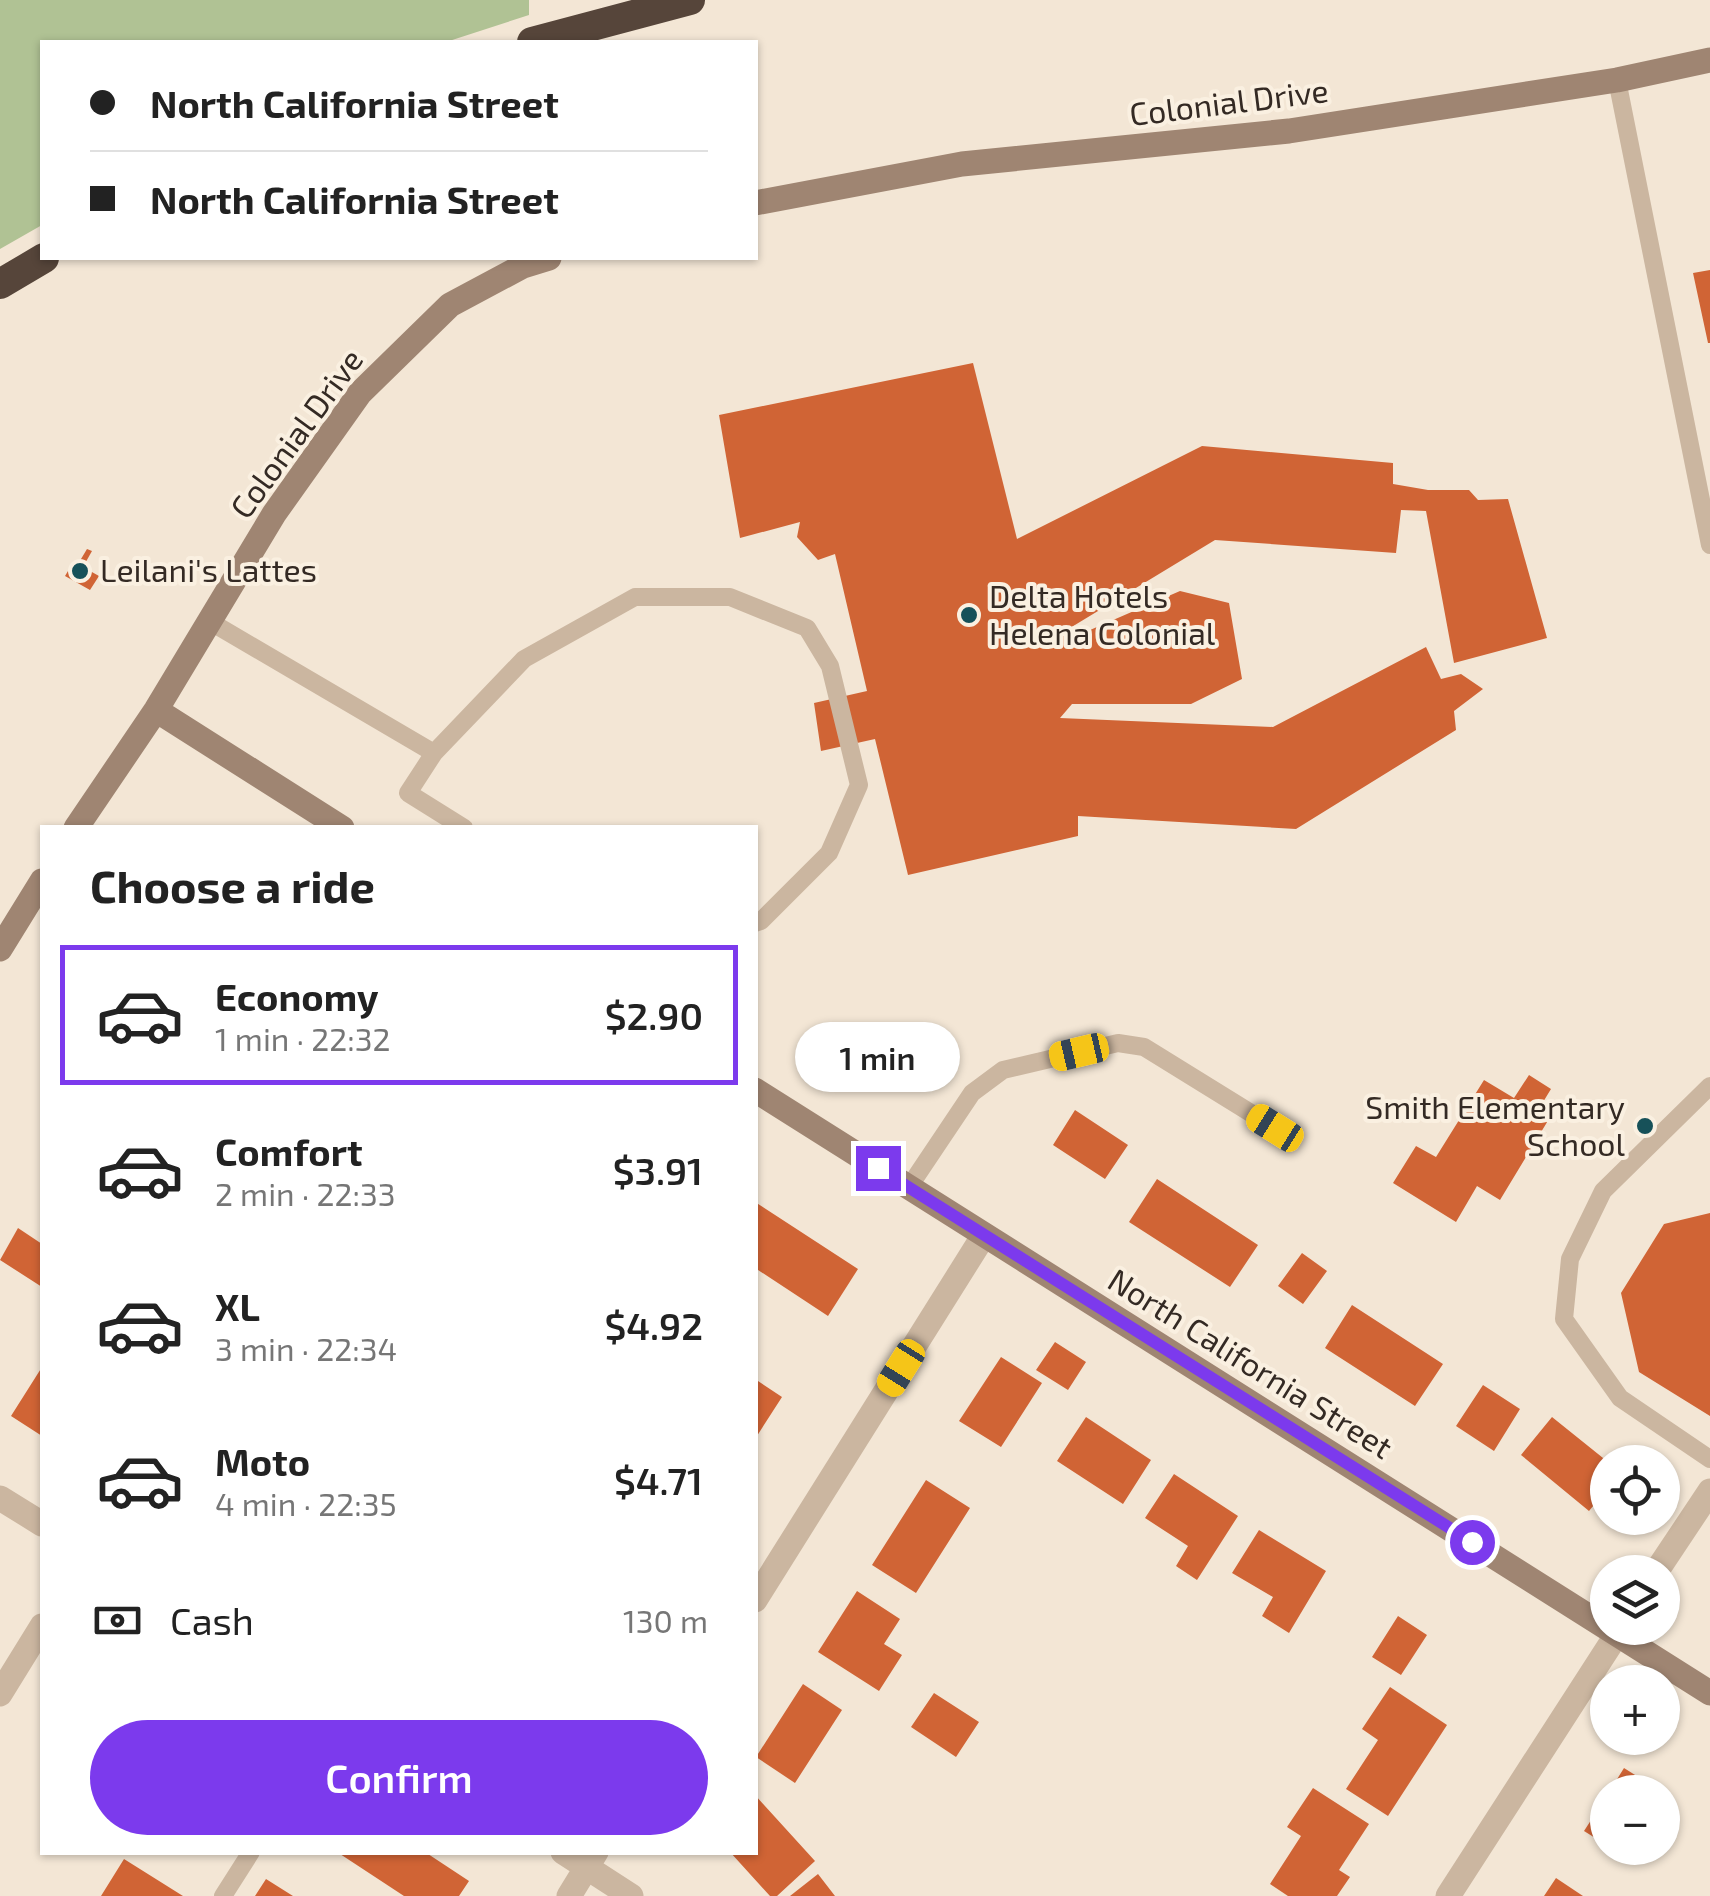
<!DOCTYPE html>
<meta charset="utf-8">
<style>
body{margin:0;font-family:"Exo 2",sans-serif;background:#f2f2f2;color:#222;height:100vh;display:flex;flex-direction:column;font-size:38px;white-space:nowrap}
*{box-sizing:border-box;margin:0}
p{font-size:32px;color:#767676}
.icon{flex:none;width:55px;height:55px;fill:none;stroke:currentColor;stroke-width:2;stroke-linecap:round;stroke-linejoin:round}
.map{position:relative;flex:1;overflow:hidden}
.sheet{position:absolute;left:40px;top:825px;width:718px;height:1030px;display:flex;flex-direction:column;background:#fff;border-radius:0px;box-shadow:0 2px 8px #0004}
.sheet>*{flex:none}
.hud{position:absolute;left:40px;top:40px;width:718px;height:220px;border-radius:0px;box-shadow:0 2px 8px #0004;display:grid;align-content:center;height:220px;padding:0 50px;background:#fff}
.controls{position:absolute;left:1590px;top:1445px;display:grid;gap:20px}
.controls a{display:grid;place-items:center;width:90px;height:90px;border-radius:50%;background:#fff;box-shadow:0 2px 8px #0004;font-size:50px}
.end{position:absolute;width:45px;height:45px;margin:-22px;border:12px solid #7c3aed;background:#fff;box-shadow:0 0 0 5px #fff}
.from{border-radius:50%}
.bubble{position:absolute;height:70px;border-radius:35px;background:#fff;box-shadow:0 2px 8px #0004;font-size:32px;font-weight:600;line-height:70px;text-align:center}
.car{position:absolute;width:30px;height:60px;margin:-30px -15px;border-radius:12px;box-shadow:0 0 8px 2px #0007;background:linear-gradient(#f5c518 24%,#345 0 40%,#f5c518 0 76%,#345 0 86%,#f5c518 0)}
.hud b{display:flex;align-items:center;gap:35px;height:95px;font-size:38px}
.hud b+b{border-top:2px solid #e0e0e0}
.hud i{width:25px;height:25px;background:#222}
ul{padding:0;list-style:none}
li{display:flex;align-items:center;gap:30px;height:140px;margin:0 20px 15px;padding:0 30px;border:5px solid transparent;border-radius:0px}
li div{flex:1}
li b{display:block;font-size:38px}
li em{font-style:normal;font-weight:600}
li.active{border-color:#7c3aed}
li>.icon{width:90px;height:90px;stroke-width:1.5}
h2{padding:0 50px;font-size:45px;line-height:120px}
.pay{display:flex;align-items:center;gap:25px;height:110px;padding:0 50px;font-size:38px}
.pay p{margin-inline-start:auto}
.button{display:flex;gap:20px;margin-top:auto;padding:20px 50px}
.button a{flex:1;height:115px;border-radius:60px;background:#7c3aed;color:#fff;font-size:40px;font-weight:600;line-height:115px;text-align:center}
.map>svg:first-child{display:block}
.green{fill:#b0c294}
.building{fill:#d06435}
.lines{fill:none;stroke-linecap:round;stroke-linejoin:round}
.lane{stroke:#cbb6a0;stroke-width:18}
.street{stroke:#cbb6a0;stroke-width:25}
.secondary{stroke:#9f8572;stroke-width:25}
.highway{stroke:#56453a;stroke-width:30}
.route{stroke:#7c3aed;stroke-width:12}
.poi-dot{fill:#175159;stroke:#faf0e1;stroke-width:4}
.labels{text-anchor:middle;stroke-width:8;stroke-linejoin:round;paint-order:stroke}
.street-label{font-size:32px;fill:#342a24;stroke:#faf0e1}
.poi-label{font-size:32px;fill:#342a24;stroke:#faf0e1;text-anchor:start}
</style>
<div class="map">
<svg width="1710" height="1896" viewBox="0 0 1710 1896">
<rect width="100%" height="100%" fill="#f3e6d5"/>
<path class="green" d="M 0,0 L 529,0 L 529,15 L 446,42 L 42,42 L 42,225 L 0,249 Z"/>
<path class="building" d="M 1710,270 L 1710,343 L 1708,343 L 1693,273 Z
M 973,363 L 1017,539 L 1202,446 L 1393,463 L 1393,484 L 1428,490 L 1469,490 L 1478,500 L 1508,499 L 1547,638 L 1454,663 L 1426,511 L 1401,510 L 1396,553 L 1215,540 L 1070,628 L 1067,640 L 1180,591 L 1229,603 L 1242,679 L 1191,704 L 1072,704 L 1060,718 L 1273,727 L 1426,647 L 1441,679 L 1461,674 L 1483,689 L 1454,711 L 1456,730 L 1296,829 L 1078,816 L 1078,836 L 908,875 L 875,739 L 821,751 L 814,703 L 867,691 L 835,554 L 818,560 L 797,537 L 800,522 L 740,538 L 719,415 Z
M 87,549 L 92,551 L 83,567 L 99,576 L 90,590 L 65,576 L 74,561 L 78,564 Z
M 1529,1075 L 1551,1089 L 1540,1107 L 1552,1114 L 1500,1200 L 1477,1186 L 1456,1222 L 1393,1183 L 1416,1146 L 1436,1157 L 1484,1080 L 1514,1098 Z
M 1075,1110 L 1128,1145 L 1105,1179 L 1053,1145 Z
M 1157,1179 L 1258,1245 L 1230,1287 L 1129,1222 Z
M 755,1202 L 858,1269 L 828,1316 L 755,1268 Z
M 1710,1213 L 1710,1416 L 1639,1372 L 1621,1293 L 1664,1224 Z
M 18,1228 L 42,1244 L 42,1287 L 0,1260 Z
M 1302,1253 L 1327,1271 L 1303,1304 L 1278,1286 Z
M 1352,1305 L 1443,1364 L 1415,1406 L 1325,1348 Z
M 1055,1342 L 1086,1362 L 1068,1390 L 1036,1370 Z
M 1001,1357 L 1042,1383 L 1001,1447 L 959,1421 Z
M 42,1367 L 42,1436 L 11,1416 Z
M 755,1379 L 782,1397 L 755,1439 Z
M 1483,1385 L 1520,1409 L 1494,1451 L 1456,1426 Z
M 1086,1417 L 1151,1460 L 1123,1504 L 1057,1461 Z
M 1552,1417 L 1608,1462 L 1608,1488 L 1589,1511 L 1521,1455 Z
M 1174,1474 L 1238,1516 L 1197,1580 L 1176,1566 L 1188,1546 L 1145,1518 Z
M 926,1480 L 970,1508 L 916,1593 L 872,1565 Z
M 1259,1530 L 1326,1571 L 1289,1633 L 1262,1616 L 1273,1597 L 1232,1573 Z
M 857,1591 L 900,1619 L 884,1644 L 902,1655 L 879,1691 L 818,1652 Z
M 1398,1616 L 1427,1635 L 1401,1675 L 1372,1657 Z
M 803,1684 L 842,1710 L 795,1783 L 756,1757 Z
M 1390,1687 L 1447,1725 L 1388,1816 L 1346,1789 L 1378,1740 L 1362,1729 Z
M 934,1693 L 979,1722 L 956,1757 L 911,1727 Z
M 1624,1768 L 1662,1792 L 1609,1792 Z
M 1313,1788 L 1369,1824 L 1339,1870 L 1350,1877 L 1337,1896 L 1288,1896 L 1270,1884 L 1301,1836 L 1287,1827 Z
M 1608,1794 L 1608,1846 L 1584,1831 Z
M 755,1795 L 815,1861 L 777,1896 L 770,1896 L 730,1852 L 755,1852 Z
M 337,1852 L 425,1852 L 469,1881 L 459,1896 L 404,1896 Z
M 124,1859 L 183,1896 L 101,1896 Z
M 818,1874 L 835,1896 L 790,1896 Z
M 1556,1878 L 1583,1896 L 1544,1896 Z
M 266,1879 L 293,1896 L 255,1896 Z"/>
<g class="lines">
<path class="lane" d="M 1617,80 L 1710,545
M 209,621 L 434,753 L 524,659 L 635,597 L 730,597 L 807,628 L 830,666 L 859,785 L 829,853 L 761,921 L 755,923
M 434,753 L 408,793 L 464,828
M 1710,1086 L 1603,1191 L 1570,1259 L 1564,1319 L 1620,1398 L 1710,1459
M 909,1187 L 972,1093 L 1003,1070 L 1118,1043 L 1144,1047 L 1275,1128
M 223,1896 L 251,1852"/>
<path class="street" d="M 0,1498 L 42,1524
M 1656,1572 L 1710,1491
M 755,1600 L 984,1235
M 0,1694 L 42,1626
M 563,1852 L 631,1896
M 569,1896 L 596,1852
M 1448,1896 L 1621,1628"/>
<path class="secondary" d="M 755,203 L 962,164 L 1289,131 L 1617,80 L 1710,60
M 156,710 L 342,828
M 76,828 L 156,710 L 274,514 L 360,393 L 450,305 L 523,266 L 549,258
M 0,949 L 42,881
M 755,1090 L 1710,1693"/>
<path class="highway" d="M 532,42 L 690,0
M 0,284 L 44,258"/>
</g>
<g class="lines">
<path class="route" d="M 878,1168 L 1472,1542"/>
</g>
<g class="poi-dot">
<circle cx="80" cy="571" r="10"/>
<circle cx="969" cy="615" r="10"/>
<circle cx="1645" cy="1126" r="10"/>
</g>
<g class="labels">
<g class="street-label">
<text transform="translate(1229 103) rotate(-7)" y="11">Colonial Drive</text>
<text transform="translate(297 434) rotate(-54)" y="11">Colonial Drive</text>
<text transform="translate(1250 1364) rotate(32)" y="11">North California Street</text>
</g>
<g class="poi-label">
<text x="100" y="582">Leilani's Lattes</text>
<text x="989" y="608">Delta Hotels<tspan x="989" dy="37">Helena Colonial</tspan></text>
<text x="1625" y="1119" text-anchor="end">Smith Elementary<tspan x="1625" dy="37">School</tspan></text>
</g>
</g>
</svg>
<div class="controls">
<a><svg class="icon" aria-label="locate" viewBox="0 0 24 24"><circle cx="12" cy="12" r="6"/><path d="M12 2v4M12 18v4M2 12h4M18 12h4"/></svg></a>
<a><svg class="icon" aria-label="layers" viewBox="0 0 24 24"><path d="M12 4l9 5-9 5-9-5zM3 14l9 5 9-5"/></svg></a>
<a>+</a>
<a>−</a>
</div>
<i class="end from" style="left:1472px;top:1542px"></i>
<i class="end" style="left:878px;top:1168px"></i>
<div class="bubble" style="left:795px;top:1022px;width:165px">1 min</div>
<i class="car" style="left:1079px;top:1052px;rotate:257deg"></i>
<i class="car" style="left:1275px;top:1128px;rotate:302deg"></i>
<i class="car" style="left:901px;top:1368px;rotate:212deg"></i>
<div class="hud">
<b><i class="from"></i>North California Street</b>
<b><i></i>North California Street</b>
</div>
<section class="sheet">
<h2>Choose a ride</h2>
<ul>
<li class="active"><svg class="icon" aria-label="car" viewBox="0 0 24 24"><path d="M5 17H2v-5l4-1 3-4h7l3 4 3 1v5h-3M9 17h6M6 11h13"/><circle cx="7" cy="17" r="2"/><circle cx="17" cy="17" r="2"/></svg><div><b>Economy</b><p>1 min · 22:32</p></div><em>$2.90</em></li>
<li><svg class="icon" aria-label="car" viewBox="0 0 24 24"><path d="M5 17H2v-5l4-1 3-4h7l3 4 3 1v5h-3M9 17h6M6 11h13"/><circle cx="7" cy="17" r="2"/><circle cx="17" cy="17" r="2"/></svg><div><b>Comfort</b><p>2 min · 22:33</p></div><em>$3.91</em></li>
<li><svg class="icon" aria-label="car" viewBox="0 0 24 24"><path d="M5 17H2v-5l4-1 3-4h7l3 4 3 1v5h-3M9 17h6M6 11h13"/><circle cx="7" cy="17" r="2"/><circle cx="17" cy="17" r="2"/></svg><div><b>XL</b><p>3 min · 22:34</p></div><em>$4.92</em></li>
<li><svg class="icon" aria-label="car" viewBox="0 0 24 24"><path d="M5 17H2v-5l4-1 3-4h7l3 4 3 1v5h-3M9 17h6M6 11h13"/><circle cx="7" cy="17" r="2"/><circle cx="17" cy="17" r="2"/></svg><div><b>Moto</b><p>4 min · 22:35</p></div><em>$4.71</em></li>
</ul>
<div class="pay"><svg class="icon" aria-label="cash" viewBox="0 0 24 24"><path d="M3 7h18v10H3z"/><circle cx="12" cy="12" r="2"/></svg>Cash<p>130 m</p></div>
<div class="button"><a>Confirm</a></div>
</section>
</div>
